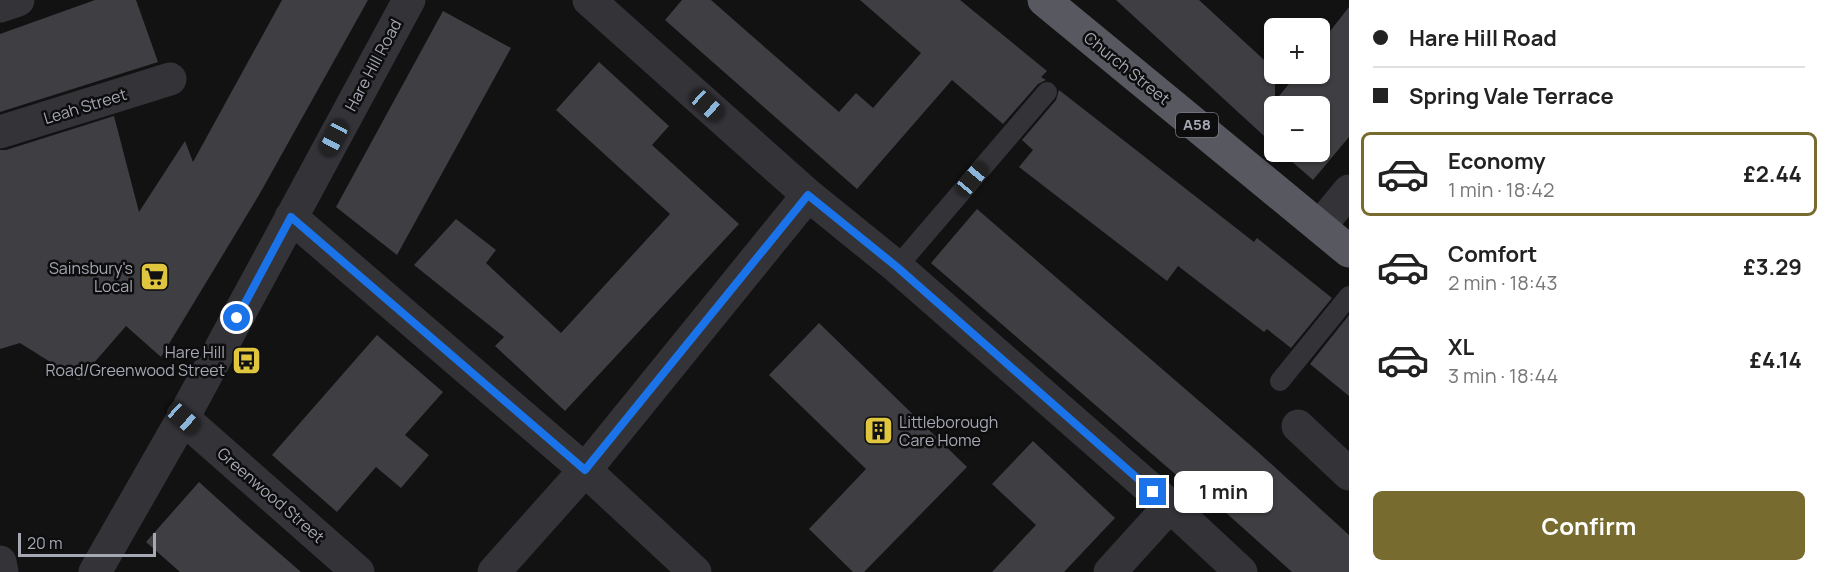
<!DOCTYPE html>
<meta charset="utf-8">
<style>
body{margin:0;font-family:Manrope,sans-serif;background:#f2f2f2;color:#222;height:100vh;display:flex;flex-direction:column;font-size:22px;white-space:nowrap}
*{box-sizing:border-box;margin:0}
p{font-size:20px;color:#767676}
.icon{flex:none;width:33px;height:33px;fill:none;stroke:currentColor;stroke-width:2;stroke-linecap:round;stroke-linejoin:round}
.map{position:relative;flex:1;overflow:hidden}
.panel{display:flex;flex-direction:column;background:#fff;width:480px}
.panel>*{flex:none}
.hud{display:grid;align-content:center;height:132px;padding:0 24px;background:#fff}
.tools{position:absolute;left:1264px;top:18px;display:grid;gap:12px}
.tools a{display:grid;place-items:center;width:66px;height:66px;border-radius:9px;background:#fff;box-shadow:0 2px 4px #0004;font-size:30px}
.scale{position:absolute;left:18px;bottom:15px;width:138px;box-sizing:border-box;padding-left:6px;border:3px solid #a5a7b3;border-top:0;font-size:16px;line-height:21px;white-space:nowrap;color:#a5a7b3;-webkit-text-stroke:4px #0d0d0e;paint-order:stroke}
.end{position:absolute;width:27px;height:27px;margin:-14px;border:8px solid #1a73e8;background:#fff;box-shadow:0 0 0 3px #fff}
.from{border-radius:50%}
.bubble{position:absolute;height:42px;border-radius:9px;background:#fff;box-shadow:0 2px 4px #0004;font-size:20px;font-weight:700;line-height:42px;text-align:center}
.car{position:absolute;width:18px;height:36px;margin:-18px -9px;border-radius:8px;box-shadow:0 0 4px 2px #0007;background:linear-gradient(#222 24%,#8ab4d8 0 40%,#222 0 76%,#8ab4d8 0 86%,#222 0)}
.hud b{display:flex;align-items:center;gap:21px;height:57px;font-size:22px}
.hud b+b{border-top:2px solid #e0e0e0}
.hud i{width:15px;height:15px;background:#222}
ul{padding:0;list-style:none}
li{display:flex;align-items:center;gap:18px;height:84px;margin:0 12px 9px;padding:0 12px;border:3px solid transparent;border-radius:9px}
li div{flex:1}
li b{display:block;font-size:22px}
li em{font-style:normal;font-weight:700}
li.active{border-color:#776b2f}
li>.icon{width:54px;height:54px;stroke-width:1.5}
.action{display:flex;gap:12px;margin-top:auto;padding:12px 24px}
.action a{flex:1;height:69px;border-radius:9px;background:#776b2f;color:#fff;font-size:24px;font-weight:700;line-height:69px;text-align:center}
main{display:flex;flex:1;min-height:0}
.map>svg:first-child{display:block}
.building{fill:#3f3f43}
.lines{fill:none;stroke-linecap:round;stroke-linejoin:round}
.service{stroke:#333338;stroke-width:20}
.minor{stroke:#333338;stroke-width:33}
.trunk{stroke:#585860;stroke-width:33}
.route{stroke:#1a73e8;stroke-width:8}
.labels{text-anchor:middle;stroke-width:5;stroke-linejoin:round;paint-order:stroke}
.shield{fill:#0d0d0e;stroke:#777982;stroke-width:1.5}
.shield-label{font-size:15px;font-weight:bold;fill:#a5a7b3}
.street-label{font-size:16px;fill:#a5a7b3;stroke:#0d0d0e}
.poi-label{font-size:16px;fill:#a5a7b3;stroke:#0d0d0e;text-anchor:end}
</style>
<main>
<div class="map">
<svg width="1349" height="572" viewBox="0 0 1349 572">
<rect width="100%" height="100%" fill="#121213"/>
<path class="building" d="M 95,0 L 136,0 L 158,62 L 0,112 L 0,34 Z
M 282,0 L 368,0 L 259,195 L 161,357 L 126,326 L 79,380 L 20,343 L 0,349 L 0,150 L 6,150 L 114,116 L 139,212 L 185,141 L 193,162 Z
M 682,0 L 711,0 L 839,112 L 856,93 L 873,108 L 921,53 L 860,0 L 960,0 L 1047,71 L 1041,77 L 1046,80 L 1038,84 L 1003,124 L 952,80 L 857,189 L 665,20 Z
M 1116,0 L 1199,0 L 1275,70 L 1275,101 L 1297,74 L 1320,74 L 1320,44 L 1349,7 L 1349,137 L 1313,180 L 1281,152 L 1320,152 L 1320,106 L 1275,106 L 1275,146 Z
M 443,11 L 511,48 L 397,255 L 336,207 Z
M 599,62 L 669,126 L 652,145 L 739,224 L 565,411 L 495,346 L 504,337 L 414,265 L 456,219 L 496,250 L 486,263 L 561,333 L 670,214 L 556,110 Z
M 1059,90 L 1254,242 L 1257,238 L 1332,298 L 1291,348 L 1267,329 L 1264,332 L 1178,266 L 1167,281 L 1019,167 L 1033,150 L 1022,140 L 1056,100 Z
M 977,209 L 1257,451 L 1349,535 L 1349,572 L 1292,572 L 1214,502 L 1211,505 L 931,263 Z
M 1349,315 L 1349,396 L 1310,364 Z
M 819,323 L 967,467 L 864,572 L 853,572 L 809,529 L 866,469 L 769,375 Z
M 377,335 L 443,392 L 405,435 L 429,455 L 401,488 L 376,467 L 337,512 L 272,455 Z
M 1033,441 L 1115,518 L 1064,572 L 992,572 L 1036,525 L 992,484 Z
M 199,482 L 240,519 L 301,572 L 180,572 L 146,542 Z"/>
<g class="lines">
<path class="service" d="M 897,267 L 1047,92
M 1280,381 L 1349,296"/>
<path class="minor" d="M 589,0 L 808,195 L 897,267 L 1170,506 L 1241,572
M 0,6 L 18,0
M 0,132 L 170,79
M 291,217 L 585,470 L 695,572
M 1320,226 L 1349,191
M 183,418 L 358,572
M 1298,426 L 1349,474
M 0,562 L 2,572
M 95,572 L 183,418 L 409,0
M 494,572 L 585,470 L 808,195
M 1110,572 L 1170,506"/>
<path class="trunk" d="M 1044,0 L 1349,251"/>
</g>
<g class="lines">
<path class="route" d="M 237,318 L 291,217 L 585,470 L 808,195 L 897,267 L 1153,492"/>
</g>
<defs>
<symbol id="supermarket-square" viewBox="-11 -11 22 22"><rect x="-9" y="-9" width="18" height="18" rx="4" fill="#e0c53e" stroke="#0d0d0e"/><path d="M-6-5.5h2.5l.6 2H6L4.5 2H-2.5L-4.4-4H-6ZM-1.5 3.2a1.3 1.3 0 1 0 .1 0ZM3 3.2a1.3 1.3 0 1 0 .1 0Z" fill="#111"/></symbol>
<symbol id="bus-square" viewBox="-11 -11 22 22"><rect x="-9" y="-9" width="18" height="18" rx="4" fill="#e0c53e" stroke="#0d0d0e"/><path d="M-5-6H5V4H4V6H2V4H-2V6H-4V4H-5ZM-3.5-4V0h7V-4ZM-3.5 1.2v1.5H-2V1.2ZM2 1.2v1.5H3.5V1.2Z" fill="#111"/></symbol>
<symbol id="building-square" viewBox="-11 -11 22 22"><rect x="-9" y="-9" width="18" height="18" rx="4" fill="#e0c53e" stroke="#0d0d0e"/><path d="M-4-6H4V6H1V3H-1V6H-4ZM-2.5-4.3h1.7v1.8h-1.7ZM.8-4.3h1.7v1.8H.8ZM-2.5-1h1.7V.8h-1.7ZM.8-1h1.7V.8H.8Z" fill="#111"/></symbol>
</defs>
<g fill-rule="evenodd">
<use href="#supermarket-square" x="138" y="260" width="33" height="33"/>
<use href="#bus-square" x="230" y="344" width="33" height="33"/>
<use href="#building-square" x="862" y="414" width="33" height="33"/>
</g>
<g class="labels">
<rect class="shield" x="1176" y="113" width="42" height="24" rx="4.5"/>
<g class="shield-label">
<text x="1197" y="130">A58</text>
</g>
<g class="street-label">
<text transform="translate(373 65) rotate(-62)" y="6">Hare Hill Road</text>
<text transform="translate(1127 68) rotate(39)" y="6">Church Street</text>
<text transform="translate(85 106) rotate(-17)" y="6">Leah Street</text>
<text transform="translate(271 495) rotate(41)" y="6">Greenwood Street</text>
</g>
<g class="poi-label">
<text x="133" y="274">Sainsbury's<tspan x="133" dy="18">Local</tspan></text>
<text x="225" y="358">Hare Hill<tspan x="225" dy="18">Road/Greenwood Street</tspan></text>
<text x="899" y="428" text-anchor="start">Littleborough<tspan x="899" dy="18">Care Home</tspan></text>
</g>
</g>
</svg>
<div class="tools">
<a>+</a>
<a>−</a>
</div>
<div class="scale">20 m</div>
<i class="end from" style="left:237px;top:318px"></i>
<i class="end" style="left:1153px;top:492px"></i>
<div class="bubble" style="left:1174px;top:471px;width:99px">1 min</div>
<i class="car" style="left:707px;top:105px;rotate:132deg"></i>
<i class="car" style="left:334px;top:138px;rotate:208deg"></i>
<i class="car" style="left:972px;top:179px;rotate:40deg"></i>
<i class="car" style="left:183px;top:418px;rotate:132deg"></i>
</div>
<section class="panel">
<div class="hud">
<b><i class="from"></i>Hare Hill Road</b>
<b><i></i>Spring Vale Terrace</b>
</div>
<ul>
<li class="active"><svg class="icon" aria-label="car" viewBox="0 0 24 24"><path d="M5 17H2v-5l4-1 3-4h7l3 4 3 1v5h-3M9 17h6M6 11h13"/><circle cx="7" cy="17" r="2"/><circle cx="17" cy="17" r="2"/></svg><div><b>Economy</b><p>1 min · 18:42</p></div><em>£2.44</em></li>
<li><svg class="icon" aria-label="car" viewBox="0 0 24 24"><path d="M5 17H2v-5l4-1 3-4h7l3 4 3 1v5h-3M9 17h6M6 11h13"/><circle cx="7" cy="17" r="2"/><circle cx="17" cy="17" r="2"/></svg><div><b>Comfort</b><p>2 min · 18:43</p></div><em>£3.29</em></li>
<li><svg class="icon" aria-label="car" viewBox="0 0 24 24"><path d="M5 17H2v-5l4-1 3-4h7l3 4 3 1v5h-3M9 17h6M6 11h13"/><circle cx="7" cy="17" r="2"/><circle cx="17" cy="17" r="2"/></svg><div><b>XL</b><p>3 min · 18:44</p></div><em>£4.14</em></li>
</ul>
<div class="action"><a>Confirm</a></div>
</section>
</main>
